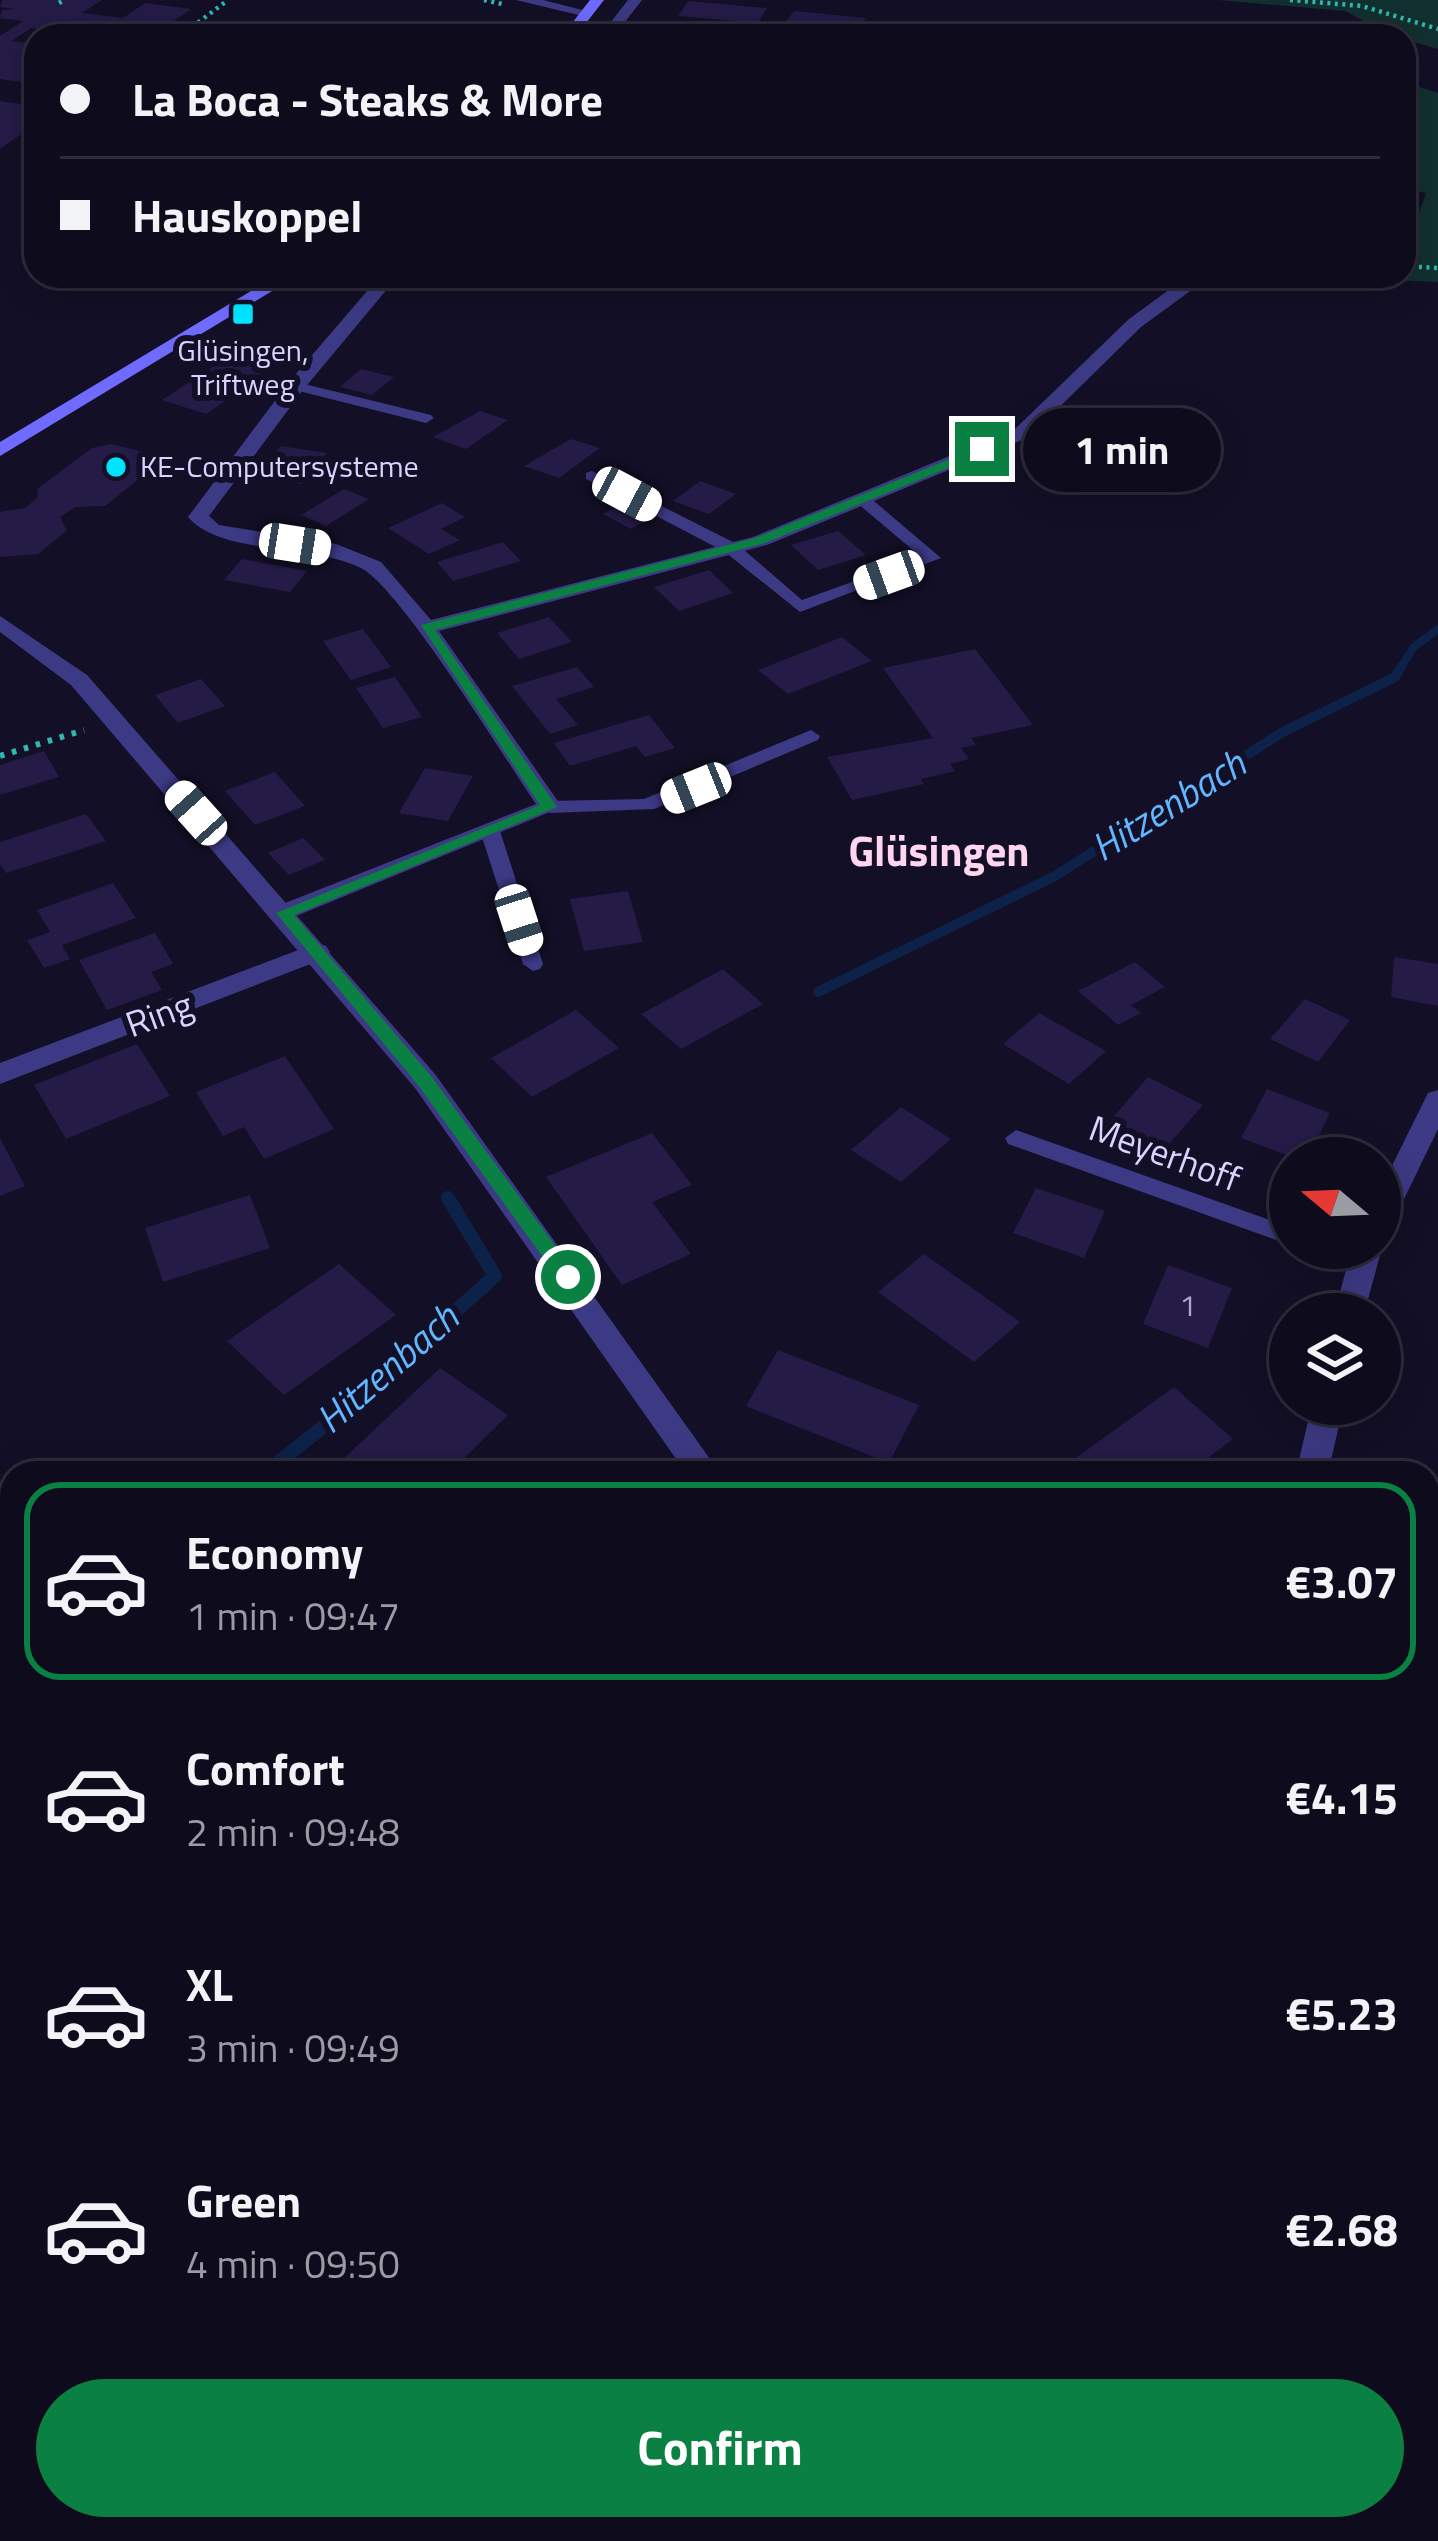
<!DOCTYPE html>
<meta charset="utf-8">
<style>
body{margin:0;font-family:"Titillium Web",sans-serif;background:#1c1929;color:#f1f3f6;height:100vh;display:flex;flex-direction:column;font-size:45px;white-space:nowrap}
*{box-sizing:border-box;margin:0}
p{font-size:39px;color:#9b9ba3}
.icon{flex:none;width:66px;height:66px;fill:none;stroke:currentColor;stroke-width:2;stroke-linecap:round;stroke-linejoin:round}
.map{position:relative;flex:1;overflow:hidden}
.side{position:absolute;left:0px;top:1461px;width:1440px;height:1080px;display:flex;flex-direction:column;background:#0e0b1c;border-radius:36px 36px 0 0;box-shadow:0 6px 30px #0003,0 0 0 3px #2e2b3b}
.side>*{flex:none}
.hud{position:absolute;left:24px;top:24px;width:1392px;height:264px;border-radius:36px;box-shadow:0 6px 30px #0003,0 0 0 3px #2e2b3b;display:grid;align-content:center;height:264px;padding:0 36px;background:#0e0b1c}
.needle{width:78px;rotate:289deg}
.buttons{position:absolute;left:1269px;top:1137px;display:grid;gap:24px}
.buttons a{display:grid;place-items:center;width:132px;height:132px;border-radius:50%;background:#0e0b1c;box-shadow:0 6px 30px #0003,0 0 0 3px #2e2b3b;font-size:60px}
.end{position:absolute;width:54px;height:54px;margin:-27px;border:15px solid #0b8043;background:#fff;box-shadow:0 0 0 6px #fff}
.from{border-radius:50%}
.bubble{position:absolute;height:84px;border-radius:42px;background:#0e0b1c;box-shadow:0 6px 30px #0003,0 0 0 3px #2e2b3b;font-size:39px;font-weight:700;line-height:84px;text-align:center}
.car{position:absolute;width:36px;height:72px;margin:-36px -18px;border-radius:15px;box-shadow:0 0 9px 3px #0007;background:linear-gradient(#fff 24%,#345 0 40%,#fff 0 76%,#345 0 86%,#fff 0)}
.hud b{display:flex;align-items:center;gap:42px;height:114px;font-size:45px}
.hud b+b{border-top:3px solid #2e2b3b}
.hud i{width:30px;height:30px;background:#f1f3f6}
ul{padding:21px 0 0;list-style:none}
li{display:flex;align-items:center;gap:36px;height:198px;margin:0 24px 18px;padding:0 12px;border:6px solid transparent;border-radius:36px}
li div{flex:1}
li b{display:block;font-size:45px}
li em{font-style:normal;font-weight:700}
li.on{border-color:#0b8043}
li>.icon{width:108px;height:108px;stroke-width:1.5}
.action{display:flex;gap:24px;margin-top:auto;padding:24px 36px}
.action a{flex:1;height:138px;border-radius:72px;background:#0b8043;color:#fff;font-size:48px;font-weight:700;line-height:138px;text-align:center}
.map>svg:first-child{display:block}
.green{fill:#12302f}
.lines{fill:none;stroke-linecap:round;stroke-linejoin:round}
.stream-far2{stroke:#0c2248;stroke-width:8}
.stream-far1{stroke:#0c2248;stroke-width:10}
.stream{stroke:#0c2248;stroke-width:14}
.building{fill:#241b47}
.path-far1{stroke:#2fb8b0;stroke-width:4.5;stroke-dasharray:3 4.5;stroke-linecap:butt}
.path{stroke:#2fb8b0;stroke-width:6;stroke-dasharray:4.5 8;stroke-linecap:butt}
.service{fill:#3d3a85;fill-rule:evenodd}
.minor{fill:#3d3a85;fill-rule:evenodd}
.tertiary{fill:#3d3a85;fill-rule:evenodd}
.secondary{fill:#6f6bff;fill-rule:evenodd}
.route{fill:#0b8043}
.poi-dot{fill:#00e5ff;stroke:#130f26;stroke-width:4.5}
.labels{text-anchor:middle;stroke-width:12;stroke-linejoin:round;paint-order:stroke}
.far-poi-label{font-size:30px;fill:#d9d4ff;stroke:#130f26}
.number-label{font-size:30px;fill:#aca6d1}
.street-label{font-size:36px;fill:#d9d4ff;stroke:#130f26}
.water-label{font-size:39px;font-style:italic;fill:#62b6ff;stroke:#130f26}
.quarter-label{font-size:42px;font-weight:bold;fill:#ffd6f0;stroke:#130f26}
</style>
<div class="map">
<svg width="1438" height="2541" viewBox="0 0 1438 2541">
<rect width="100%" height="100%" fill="#130f26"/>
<path class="green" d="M 1218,0 L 1438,0 L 1438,49 L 1392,36 L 1345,11 Z
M 1404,82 L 1438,93 L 1438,282 L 1390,280 L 1404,276 L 1404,254 L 1426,193 L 1404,189 Z
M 0,2100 L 12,2107 L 12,2529 L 645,2529 L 642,2541 L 0,2541 Z"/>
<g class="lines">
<path class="stream-far2" d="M 1399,670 L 1414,647 L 1438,629"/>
<path class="stream-far1" d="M 818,992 L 1055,876 L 1283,732 L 1395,677 L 1401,667"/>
<path class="stream" d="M 265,1473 L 348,1407 L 495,1276 L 448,1198"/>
</g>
<path class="building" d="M 3,0 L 102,0 L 82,13 L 123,18 L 145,3 L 191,9 L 153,36 L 105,32 L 90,36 L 31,28 L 12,41 L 36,44 L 36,84 L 0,79 L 0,36 L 23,21 L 0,18 L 2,10 L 15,9 L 0,7 Z
M 688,1 L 767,8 L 758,23 L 678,16 Z
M 794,11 L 866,18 L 857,32 L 784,24 Z
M 0,101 L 36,106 L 36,124 L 0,149 Z
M 230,356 L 274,369 L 206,414 L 162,400 Z
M 361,369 L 394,377 L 372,395 L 340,387 Z
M 480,411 L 508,420 L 466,449 L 433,437 Z
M 571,439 L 600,448 L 559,478 L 524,466 Z
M 111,444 L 155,455 L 158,464 L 105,506 L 75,507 L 60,517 L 67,530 L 38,554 L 0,557 L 0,512 L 25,508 L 38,497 L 37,489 L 92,448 Z
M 281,446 L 327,453 L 302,484 L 255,478 Z
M 700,481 L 736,494 L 709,514 L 673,501 Z
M 344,489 L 369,499 L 326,526 L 301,515 Z
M 628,501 L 656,515 L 631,529 L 603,514 Z
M 442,503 L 465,517 L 441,529 L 460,540 L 429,554 L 388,528 Z
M 838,531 L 866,555 L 818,570 L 791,545 Z
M 503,542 L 521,561 L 453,581 L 437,562 Z
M 242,559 L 307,571 L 290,592 L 224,580 Z
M 709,570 L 733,593 L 679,611 L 654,587 Z
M 549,617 L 572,642 L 519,659 L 497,633 Z
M 363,629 L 391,667 L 351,680 L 323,641 Z
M 842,637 L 872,661 L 788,694 L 758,670 Z
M 975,649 L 1033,725 L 971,738 L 976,745 L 961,748 L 969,759 L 950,764 L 955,771 L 921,779 L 924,784 L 852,800 L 827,757 L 933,738 L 883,668 Z
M 577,667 L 594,687 L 556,699 L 578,725 L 550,734 L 512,686 Z
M 395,677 L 422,717 L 383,728 L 356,688 Z
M 201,679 L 225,706 L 178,723 L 155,695 Z
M 649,715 L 675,748 L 645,757 L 636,746 L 570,766 L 554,743 Z
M 44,751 L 59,777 L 0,795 L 0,765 Z
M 425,768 L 473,776 L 448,821 L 399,813 Z
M 275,772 L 305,806 L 255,825 L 225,791 Z
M 86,814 L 106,841 L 6,873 L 0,864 L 0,842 Z
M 303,838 L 325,860 L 289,875 L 268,853 Z
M 113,883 L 136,918 L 62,945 L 70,959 L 44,968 L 27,940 L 50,932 L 37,910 Z
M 628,891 L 643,942 L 584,951 L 570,899 Z
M 155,933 L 173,964 L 151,972 L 162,990 L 107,1010 L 79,960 Z
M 1394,957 L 1438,964 L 1438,1006 L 1391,997 Z
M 1135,962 L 1165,987 L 1131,1005 L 1141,1013 L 1118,1025 L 1078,991 Z
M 723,969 L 763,1004 L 681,1049 L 641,1014 Z
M 1305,999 L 1350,1020 L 1318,1062 L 1270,1039 Z
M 576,1010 L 619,1048 L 532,1097 L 491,1058 Z
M 1039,1013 L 1106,1051 L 1069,1084 L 1003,1044 Z
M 137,1044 L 170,1096 L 66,1139 L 34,1085 Z
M 285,1056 L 334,1129 L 264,1159 L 244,1127 L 223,1136 L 196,1092 Z
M 1148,1077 L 1203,1105 L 1162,1152 L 1107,1124 Z
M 1267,1089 L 1330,1113 L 1308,1158 L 1294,1158 L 1241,1138 Z
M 901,1107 L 951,1139 L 901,1182 L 851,1150 Z
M 652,1133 L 692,1185 L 652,1202 L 691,1254 L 622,1285 L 546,1177 Z
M 0,1138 L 25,1186 L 0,1196 Z
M 1036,1188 L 1105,1211 L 1084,1258 L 1013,1233 Z
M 250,1195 L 270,1248 L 163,1282 L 145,1228 Z
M 924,1254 L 1020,1322 L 974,1362 L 878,1292 Z
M 339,1264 L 396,1315 L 284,1395 L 227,1341 Z
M 1168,1265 L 1232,1288 L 1208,1348 L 1143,1324 Z
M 778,1350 L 919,1405 L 889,1463 L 746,1406 Z
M 440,1368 L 508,1415 L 449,1473 L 355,1473 L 340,1462 Z
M 1174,1387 L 1233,1439 L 1200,1464 L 1209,1473 L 1055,1473 Z
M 0,1545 L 12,1560 L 12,1626 L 0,1634 Z
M 1428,1797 L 1438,1800 L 1435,1859 L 1428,1857 Z"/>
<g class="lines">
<path class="path-far1" d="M 484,0 L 502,4
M 1290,0 L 1362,6 L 1438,29
M 59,3 L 64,0
M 180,36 L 228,0
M 1404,266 L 1438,268"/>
<path class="path" d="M 0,756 L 84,730"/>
<path class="service" d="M 296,382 L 431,415 L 434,418 L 426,423 L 291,389 L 291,383 Z
M 592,471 L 737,544 L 802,600 L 921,557 L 856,502 L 856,496 L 868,496 L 941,558 L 800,612 L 725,552 L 586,479 L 586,473 Z
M 811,730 L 820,736 L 818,740 L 654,809 L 550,813 L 540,807 L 550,801 L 644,799 Z
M 490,825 L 500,831 L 543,964 L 540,969 L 533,971 L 523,964 L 480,831 Z
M 1016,1130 L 1290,1227 L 1290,1245 L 1008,1144 L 1005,1138 Z
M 1311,1248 L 1349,1248 L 1369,1255 L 1373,1262 L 1369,1269 L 1361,1271 L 1315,1254 Z"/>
<path class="minor" d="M 516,0 L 543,0 L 594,13 L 587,17 Z
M 628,0 L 642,0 L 614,36 L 600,36 Z
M 380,276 L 398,276 L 303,390 L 209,516 L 219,525 L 336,544 L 381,562 L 431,620 L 753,537 L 1015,429 L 1129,319 L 1181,281 L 1205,276 L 1229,278 L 1193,289 L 1141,327 L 1029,437 L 767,545 L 439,631 L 562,807 L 284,921 L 275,919 L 271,913 L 275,907 L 536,804 C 505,759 400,588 361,568 C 312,543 222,556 188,517 L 289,382 Z
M 317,943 L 326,946 L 330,952 L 326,958 L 0,1084 L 0,1063 Z
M 1438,1090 L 1438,1129 L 1390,1228 L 1380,1231 L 1380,1190 L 1428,1093 Z
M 1380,1245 L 1382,1248 L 1364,1314 L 1334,1314 L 1352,1248 Z
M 1312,1404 L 1344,1404 L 1328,1473 L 1296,1473 Z
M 1428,1702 L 1438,1705 L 1438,1739 L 1428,1736 Z
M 0,2039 L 12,2044 L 12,2087 L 0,2082 Z"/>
<path class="tertiary" d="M 0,616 L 87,675 L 435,1074 L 720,1473 L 686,1473 L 415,1088 L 71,685 L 0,632 Z
M 699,2529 L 745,2529 L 743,2541 L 697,2541 Z"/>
<path class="secondary" d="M 590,0 L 604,0 L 576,36 L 562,36 Z
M 276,276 L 297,276 L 0,456 L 0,442 Z"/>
</g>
<path class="route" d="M 982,446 L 987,452 L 765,543 L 435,630 L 557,807 L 294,915 L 431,1076 L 578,1277 L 568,1285 L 561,1282 L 418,1085 L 276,913 L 540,805 L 421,625 L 755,538 Z"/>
<g class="poi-dot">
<rect x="231" y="302" width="24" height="24" rx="6"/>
<circle cx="116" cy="467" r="12"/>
</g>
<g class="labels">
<g class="far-poi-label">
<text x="243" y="361">Glüsingen,<tspan x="243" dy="34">Triftweg</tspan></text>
<text x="140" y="477" text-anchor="start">KE-Computersysteme</text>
</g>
<g class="number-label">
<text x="1188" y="1316">1</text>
</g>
<g class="street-label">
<text transform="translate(159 1014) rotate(-20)" y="13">Ring</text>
<text transform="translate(1165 1153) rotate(20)" y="13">Meyerhoff</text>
</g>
<g class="water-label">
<text transform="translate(1168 805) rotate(-32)" y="14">Hitzenbach</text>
<text transform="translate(387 1368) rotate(-41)" y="14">Hitzenbach</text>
</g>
<g class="quarter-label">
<text x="939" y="866">Glüsingen</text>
</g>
</g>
</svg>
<div class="buttons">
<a><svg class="needle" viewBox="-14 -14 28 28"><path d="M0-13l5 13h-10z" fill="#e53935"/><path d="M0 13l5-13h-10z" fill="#9b9ba3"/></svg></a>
<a><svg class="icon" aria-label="layers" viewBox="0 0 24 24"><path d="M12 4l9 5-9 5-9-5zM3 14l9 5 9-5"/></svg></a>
</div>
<i class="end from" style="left:568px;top:1277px"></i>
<i class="end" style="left:982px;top:449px"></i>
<div class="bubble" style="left:1023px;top:408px;width:198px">1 min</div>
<i class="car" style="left:627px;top:494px;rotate:118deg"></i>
<i class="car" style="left:295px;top:544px;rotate:99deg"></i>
<i class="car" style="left:889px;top:575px;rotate:250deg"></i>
<i class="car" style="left:696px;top:788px;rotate:248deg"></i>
<i class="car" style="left:196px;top:813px;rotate:318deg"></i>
<i class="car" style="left:519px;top:920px;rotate:162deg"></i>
<div class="hud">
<b><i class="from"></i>La Boca - Steaks &amp; More</b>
<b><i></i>Hauskoppel</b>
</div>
<section class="side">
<ul>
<li class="on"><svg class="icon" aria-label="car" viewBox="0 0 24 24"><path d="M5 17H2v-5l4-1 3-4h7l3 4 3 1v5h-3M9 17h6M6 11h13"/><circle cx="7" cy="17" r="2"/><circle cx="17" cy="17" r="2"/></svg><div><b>Economy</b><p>1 min · 09:47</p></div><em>€3.07</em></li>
<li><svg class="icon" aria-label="car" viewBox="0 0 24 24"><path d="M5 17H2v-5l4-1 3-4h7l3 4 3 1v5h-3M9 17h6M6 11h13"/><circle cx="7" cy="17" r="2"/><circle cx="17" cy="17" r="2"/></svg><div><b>Comfort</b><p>2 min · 09:48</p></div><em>€4.15</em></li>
<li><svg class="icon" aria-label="car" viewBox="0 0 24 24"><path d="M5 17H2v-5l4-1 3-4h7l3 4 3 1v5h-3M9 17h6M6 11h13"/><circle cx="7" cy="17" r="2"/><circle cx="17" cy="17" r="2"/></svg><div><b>XL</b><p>3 min · 09:49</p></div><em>€5.23</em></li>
<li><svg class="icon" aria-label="car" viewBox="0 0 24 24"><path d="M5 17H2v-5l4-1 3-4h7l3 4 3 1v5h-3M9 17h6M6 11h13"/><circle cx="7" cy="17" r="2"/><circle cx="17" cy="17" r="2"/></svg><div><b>Green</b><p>4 min · 09:50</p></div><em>€2.68</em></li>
</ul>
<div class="action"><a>Confirm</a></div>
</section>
</div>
